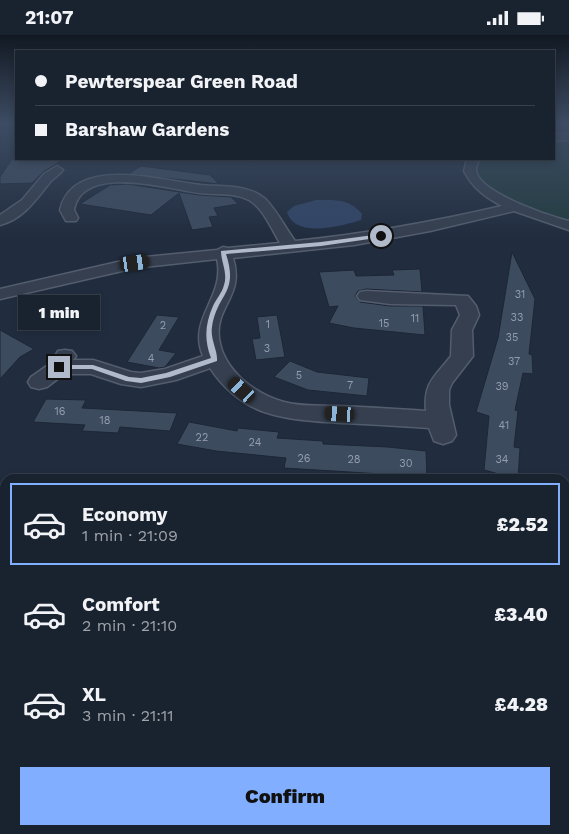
<!DOCTYPE html>
<meta charset="utf-8">
<style>
body{margin:0;font-family:"Work Sans",sans-serif;background:#262f3b;color:#f1f3f6;height:100vh;display:flex;flex-direction:column;font-size:19px;white-space:nowrap}
*{box-sizing:border-box;margin:0}
p{font-size:16px;color:#9fa4aa}
.icon{flex:none;width:28px;height:28px;fill:none;stroke:currentColor;stroke-width:2;stroke-linecap:round;stroke-linejoin:round}
.map{position:relative;flex:1;overflow:hidden}
.panel{position:absolute;left:0px;top:439px;width:570px;height:361px;display:flex;flex-direction:column;background:#19222f;border-radius:15px 15px 0 0;box-shadow:0 2px 8px #0003,0 0 0 1px #373f4b}
.panel>*{flex:none}
.guide{position:absolute;left:15px;top:15px;width:540px;height:110px;border-radius:0px;box-shadow:0 2px 8px #0003,0 0 0 1px #373f4b;display:grid;align-content:center;height:110px;padding:0 20px;background:#19222f}
.end{position:absolute;width:22px;height:22px;margin:-11px;border:6px solid #b1baca;background:#111;box-shadow:0 0 0 2px #111}
.from{border-radius:50%}
.bubble{position:absolute;height:35px;border-radius:0px;background:#19222f;box-shadow:0 2px 8px #0003,0 0 0 1px #373f4b;font-size:16px;font-weight:800;line-height:35px;text-align:center}
.car{position:absolute;width:15px;height:30px;margin:-15px -8px;border-radius:6px;box-shadow:0 0 4px 1px #0007;background:linear-gradient(#222 24%,#8ab4d8 0 40%,#222 0 76%,#8ab4d8 0 86%,#222 0)}
.guide b{display:flex;align-items:center;gap:18px;height:48px;font-size:19px}
.guide b+b{border-top:1px solid #373f4b}
.guide i{width:12px;height:12px;background:#f1f3f6}
ul{padding:9px 0 0;list-style:none}
li{display:flex;align-items:center;gap:15px;height:82px;margin:0 10px 8px;padding:0 10px;border:2px solid transparent;border-radius:0px}
li div{flex:1}
li b{display:block;font-size:19px}
li em{font-style:normal;font-weight:800}
li.selected{border-color:#81aeff}
li>.icon{width:45px;height:45px;stroke-width:1.5}
.cta{display:flex;gap:10px;margin-top:auto;padding:10px 20px}
.cta a{flex:1;height:58px;border-radius:0px;background:#81aeff;color:#111;font-size:20px;font-weight:800;line-height:58px;text-align:center}
.status{display:flex;justify-content:space-between;align-items:center;height:35px;padding:0 25px;background:#19222f;direction:ltr}
.status svg{height:14px;fill:currentColor}
.map>svg:first-child{display:block}
.green{fill:#233c40}
.water{fill:#314566}
.building{fill:#3d4b5f;stroke:#1c2636}
.lines{fill:none;stroke-linecap:round;stroke-linejoin:round}
.street-casing{stroke:#535d6d;stroke-width:3}
.secondary-casing{stroke:#535d6d;stroke-width:2}
.street{fill:#353f4f;fill-rule:evenodd}
.secondary{fill:#434e63;fill-rule:evenodd}
.route{fill:#b1baca}
.labels{text-anchor:middle;stroke-width:4;stroke-linejoin:round;paint-order:stroke}
.number-label{font-size:11px;fill:#949eaf}
</style>
<div class="status"><b>21:07</b><svg viewBox="0 0 49 12"><path d="M0 12V9h3v3zM5 12V6h3v6zM10 12V3h3v9zM15 12V0h3v12zM26 1h20v11H26zM47 4h2v5h-2z"/></svg></div>
<div class="map">
<svg width="569" height="799" viewBox="0 0 569 799">
<rect width="100%" height="100%" fill="#212d3f"/>
<path class="green" d="M 554,102 L 569,102 L 569,189 L 487,157 L 468,127 L 471,124 L 554,124 Z
M 0,572 L 5,572 L 5,795 L 514,795 L 515,799 L 0,799 Z"/>
<path class="water" d="M 316,165 C 335,165 349,163 362,179 L 361,185 C 342,191 295,204 287,177 L 294,171 Z"/>
<path class="building" d="M 12,124 L 64,124 L 43,137 L 32,148 L 0,149 L 0,142 Z
M 141,131 L 210,140 L 219,149 L 128,139 Z
M 128,149 L 199,160 L 231,162 L 238,169 L 214,173 L 218,181 L 209,182 L 213,192 L 192,195 L 179,158 L 151,180 L 80,169 L 110,150 Z
M 512,217 L 535,264 L 529,319 L 532,320 L 533,339 L 523,338 L 515,375 L 518,376 L 514,412 L 520,413 L 518,444 L 484,435 L 489,381 L 476,377 L 498,303 Z
M 420,234 L 422,257 L 366,254 L 358,256 L 355,261 L 360,267 L 390,271 L 423,271 L 425,300 L 354,293 L 329,288 L 338,271 L 329,272 L 319,237 L 354,235 L 356,241 L 394,240 L 392,235 Z
M 157,280 L 179,282 L 159,315 L 176,318 L 165,332 L 159,333 L 127,327 Z
M 277,280 L 285,322 L 256,325 L 252,304 L 260,303 L 257,282 Z
M 0,295 L 34,314 L 20,322 L 0,344 Z
M 290,326 L 317,337 L 369,343 L 367,361 L 308,355 L 274,342 Z
M 46,364 L 86,365 L 82,373 L 177,378 L 170,396 L 120,392 L 118,398 L 82,396 L 85,390 L 33,387 Z
M 189,387 L 237,396 L 238,393 L 279,397 L 277,403 L 323,406 L 323,409 L 388,412 L 426,416 L 427,444 L 382,439 L 284,433 L 286,423 L 216,416 L 177,409 Z"/>
<g class="lines">
<defs>
<path id="street" d="M 554,99 L 569,99 L 569,105 L 554,105 Z
M 467,124 L 479,124 C 478,127 476,132 476,135 C 478,158 550,181 569,186 L 569,195 L 514,176 L 430,196 L 354,210 L 233,223 C 245,261 215,271 219,303 C 223,335 255,359 284,367 C 301,372 320,370 338,371 C 367,372 397,374 426,376 C 423,347 436,341 451,321 L 452,295 L 460,280 L 456,270 L 390,269 L 360,265 L 357,261 L 360,257 L 366,256 L 468,261 L 476,271 L 479,280 L 472,295 L 473,321 L 452,348 L 449,355 L 449,370 L 456,400 L 452,406 L 443,409 L 434,406 L 429,393 C 400,391 370,389 341,388 C 286,384 244,384 210,333 L 176,345 L 141,352 L 121,349 L 91,339 L 64,339 L 47,352 L 39,354 L 31,352 L 28,347 L 31,342 L 51,328 L 58,316 L 65,315 L 72,316 L 76,321 L 73,325 L 93,325 L 131,337 L 141,338 L 165,334 L 203,321 C 187,283 226,262 217,224 L 135,233 L 0,264 L 0,254 L 135,223 L 217,215 L 223,212 L 228,213 L 280,208 C 272,195 263,173 249,165 C 233,157 216,160 199,158 C 169,154 82,128 74,175 L 78,183 L 76,186 L 66,186 L 60,175 C 73,119 163,146 201,150 C 221,152 247,149 264,163 C 273,170 287,195 295,206 C 365,199 433,187 502,171 C 485,162 473,153 464,136 Z
M 57,131 L 63,135 C 60,139 55,142 51,146 C 37,163 24,184 0,190 L 0,180 L 22,165 L 44,139 Z"/>
<path id="secondary" d="M 0,496 L 5,497 L 5,527 L 0,526 Z
M 565,597 L 569,598 L 569,638 L 565,637 Z"/>
</defs>
<use href="#street" class="street-casing"/>
<use href="#secondary" class="secondary-casing"/>
<use href="#street" class="street"/>
<use href="#secondary" class="secondary"/>
</g>
<linearGradient id="sky" x2="0" y2="1"><stop stop-color="#121923"/><stop offset="0.44" stop-color="#3d4c63"/><stop offset="1" stop-color="#3d4c63" stop-opacity="0"/></linearGradient>
<rect width="569" height="201" fill="url(#sky)"/>
<path class="route" d="M 381,199 L 383,202 L 321,211 L 226,219 C 239,259 217,258 212,292 C 210,304 218,316 217,326 L 170,342 L 141,348 L 126,346 L 92,334 L 59,334 L 55,332 L 59,330 L 93,330 L 129,342 L 141,343 L 166,338 L 211,323 C 204,305 205,289 213,271 C 216,264 222,258 224,250 C 228,238 221,227 221,216 L 321,207 Z"/>
<g class="labels">
<g class="number-label">
<text x="520" y="263">31</text>
<text x="517" y="286">33</text>
<text x="415" y="287">11</text>
<text x="384" y="292">15</text>
<text x="268" y="293">1</text>
<text x="163" y="294">2</text>
<text x="512" y="306">35</text>
<text x="267" y="317">3</text>
<text x="151" y="327">4</text>
<text x="514" y="330">37</text>
<text x="299" y="344">5</text>
<text x="350" y="354">7</text>
<text x="502" y="355">39</text>
<text x="60" y="380">16</text>
<text x="105" y="389">18</text>
<text x="504" y="394">41</text>
<text x="202" y="406">22</text>
<text x="255" y="411">24</text>
<text x="304" y="427">26</text>
<text x="354" y="428">28</text>
<text x="502" y="428">34</text>
<text x="406" y="432">30</text>
</g>
</g>
</svg>
<i class="end from" style="left:381px;top:201px"></i>
<i class="end" style="left:59px;top:332px"></i>
<div class="bubble" style="left:18px;top:260px;width:82px">1 min</div>
<i class="car" style="left:135px;top:228px;rotate:82deg"></i>
<i class="car" style="left:242px;top:355px;rotate:312deg"></i>
<i class="car" style="left:340px;top:379px;rotate:273deg"></i>
<div class="guide">
<b><i class="from"></i>Pewterspear Green Road</b>
<b><i></i>Barshaw Gardens</b>
</div>
<section class="panel">
<ul>
<li class="selected"><svg class="icon" aria-label="car" viewBox="0 0 24 24"><path d="M5 17H2v-5l4-1 3-4h7l3 4 3 1v5h-3M9 17h6M6 11h13"/><circle cx="7" cy="17" r="2"/><circle cx="17" cy="17" r="2"/></svg><div><b>Economy</b><p>1 min · 21:09</p></div><em>£2.52</em></li>
<li><svg class="icon" aria-label="car" viewBox="0 0 24 24"><path d="M5 17H2v-5l4-1 3-4h7l3 4 3 1v5h-3M9 17h6M6 11h13"/><circle cx="7" cy="17" r="2"/><circle cx="17" cy="17" r="2"/></svg><div><b>Comfort</b><p>2 min · 21:10</p></div><em>£3.40</em></li>
<li><svg class="icon" aria-label="car" viewBox="0 0 24 24"><path d="M5 17H2v-5l4-1 3-4h7l3 4 3 1v5h-3M9 17h6M6 11h13"/><circle cx="7" cy="17" r="2"/><circle cx="17" cy="17" r="2"/></svg><div><b>XL</b><p>3 min · 21:11</p></div><em>£4.28</em></li>
</ul>
<div class="cta"><a>Confirm</a></div>
</section>
</div>
